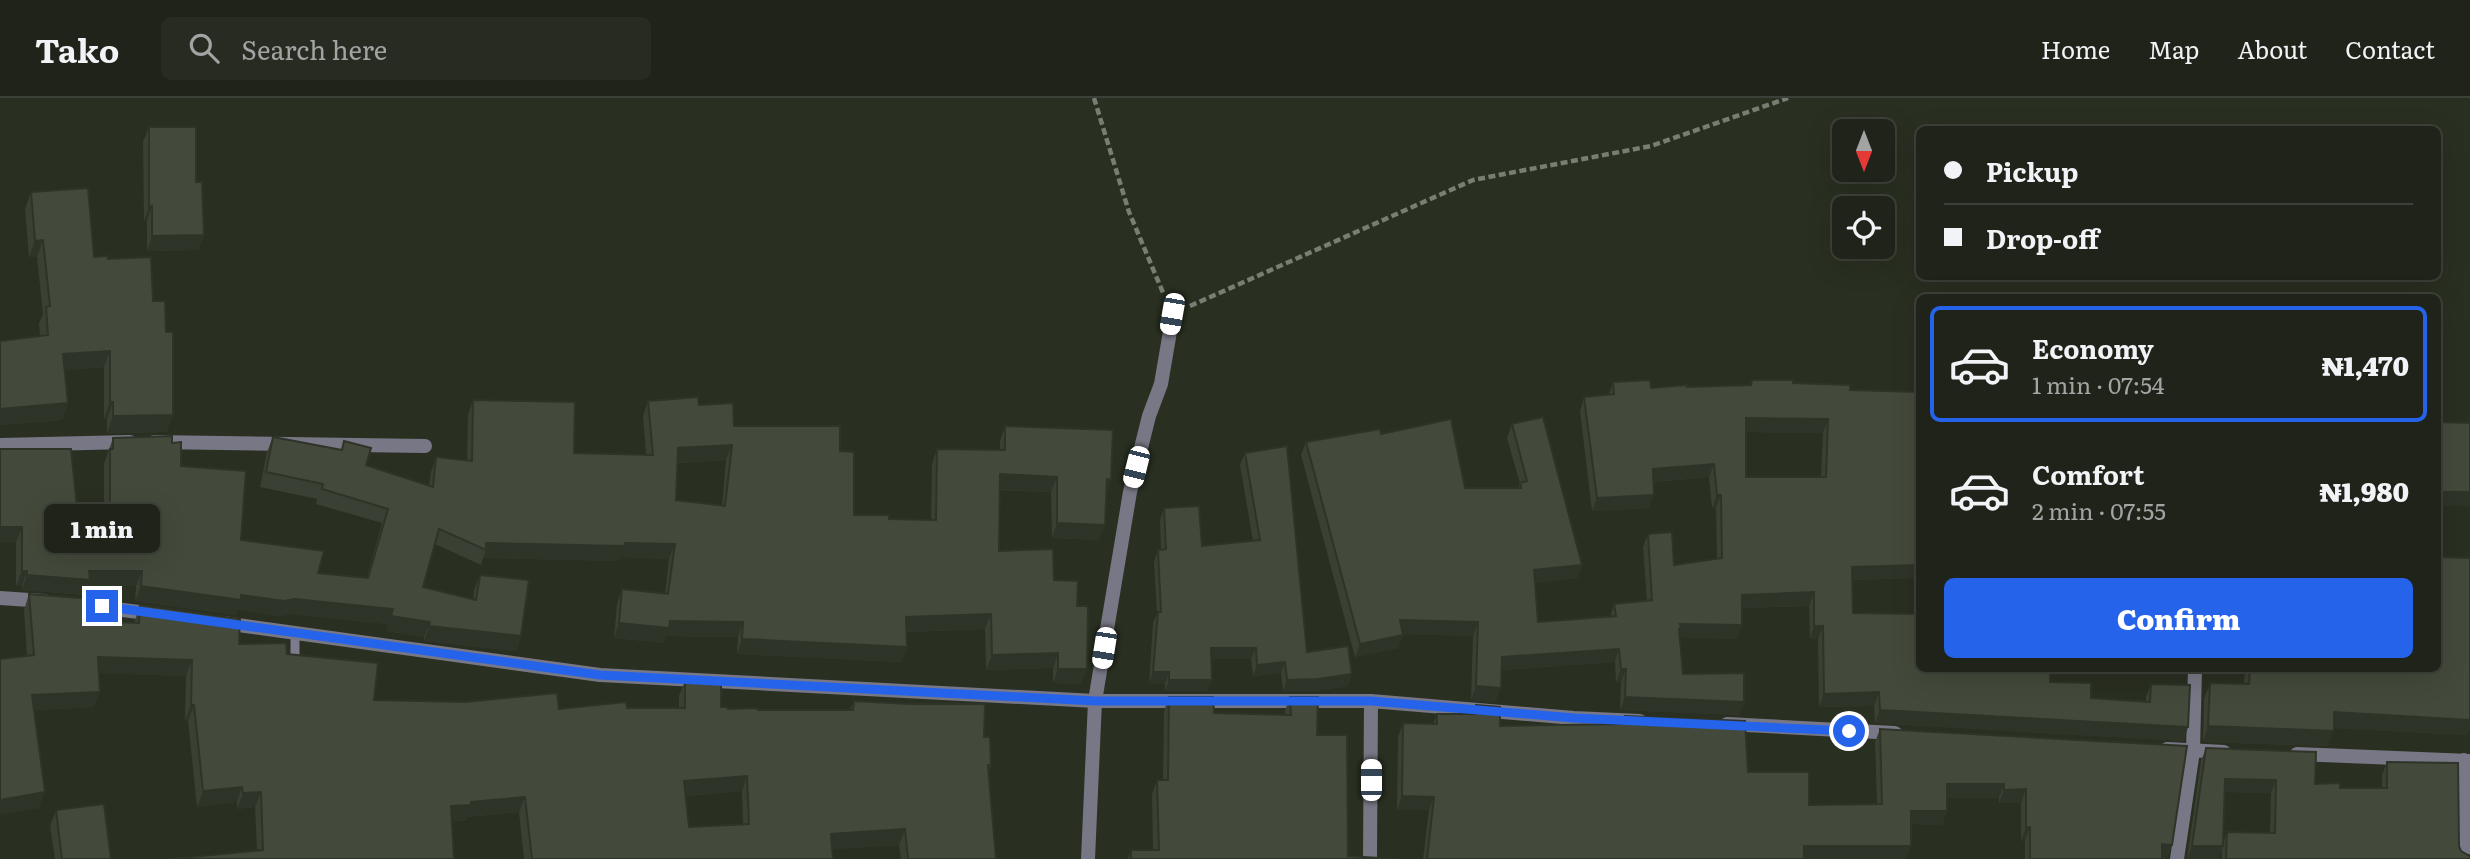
<!DOCTYPE html>
<meta charset="utf-8">
<style>
body{margin:0;font-family:Literata,serif;background:#272b22;color:#f1f3f6;height:100vh;display:flex;flex-direction:column;font-size:26px;white-space:nowrap}
*{box-sizing:border-box;margin:0}
p{font-size:23px;color:#a1a4a2}
.icon{flex:none;width:38px;height:38px;fill:none;stroke:currentColor;stroke-width:2;stroke-linecap:round;stroke-linejoin:round}
.map{position:relative;flex:1;overflow:hidden}
.side{position:absolute;left:1916px;top:196px;width:525px;height:378px;display:flex;flex-direction:column;background:#1f2319;border-radius:10px;box-shadow:0 7px 28px #0002,0 0 0 2px #3c4038}
.side>*{flex:none}
.guide{position:absolute;left:1916px;top:28px;width:525px;height:154px;border-radius:10px;box-shadow:0 7px 28px #0002,0 0 0 2px #3c4038;display:grid;align-content:center;height:154px;padding:0 28px;background:#1f2319}
.needle{width:46px;rotate:180deg}
.controls{position:absolute;left:1832px;top:21px;display:grid;gap:14px}
.controls a{display:grid;place-items:center;width:63px;height:63px;border-radius:10px;background:#1f2319;box-shadow:0 7px 28px #0002,0 0 0 2px #3c4038;font-size:35px}
.end{position:absolute;width:32px;height:32px;margin:-16px;border:9px solid #2563eb;background:#fff;box-shadow:0 0 0 4px #fff}
.from{border-radius:50%}
.bubble{position:absolute;height:49px;border-radius:10px;background:#1f2319;box-shadow:0 7px 28px #0002,0 0 0 2px #3c4038;font-size:23px;font-weight:800;line-height:49px;text-align:center}
.car{position:absolute;width:21px;height:42px;margin:-21px -10px;border-radius:9px;box-shadow:0 0 5px 2px #0007;background:linear-gradient(#fff 24%,#345 0 40%,#fff 0 76%,#345 0 86%,#fff 0)}
.guide b{display:flex;align-items:center;gap:24px;height:66px;font-size:26px}
.guide b+b{border-top:2px solid #3c4038}
.guide i{width:18px;height:18px;background:#f1f3f6}
ul{padding:12px 0 0;list-style:none}
li{display:flex;align-items:center;gap:21px;height:116px;margin:0 14px 10px;padding:0 14px;border:4px solid transparent;border-radius:10px}
li div{flex:1}
li b{display:block;font-size:26px}
li em{font-style:normal;font-weight:800}
li.selected{border-color:#2563eb}
li>.icon{width:63px;height:63px;stroke-width:1.5}
.button{display:flex;gap:14px;margin-top:auto;padding:14px 28px}
.button a{flex:1;height:80px;border-radius:10px;background:#2563eb;color:#fff;font-size:28px;font-weight:800;line-height:80px;text-align:center}
header{display:flex;align-items:center;gap:42px;box-sizing:border-box;height:98px;padding:0 35px;background:#1f2319;border-bottom:2px solid #3c4038}
header strong{font-size:33px}
nav{display:flex;gap:38px;margin-inline-start:auto;font-size:24px}
.search{width:490px;height:63px;background:#272b22;display:flex;align-items:center;gap:18px;box-sizing:border-box;padding:0 24px;border-radius:10px;color:#a1a4a2;font-size:26px}
.map>svg:first-child{display:block}
.lines{fill:none;stroke-linecap:round;stroke-linejoin:round}
.stream{stroke:#7d7c8f;stroke-width:9}
.path{stroke:#797e72;stroke-width:4.5;stroke-dasharray:7 3.5;stroke-linecap:butt}
.minor{stroke:#787785;stroke-width:14}
.wall{fill:#3a4033;fill-rule:evenodd}
.shaded-wall{fill:#2f3429}
.building{fill:#434a3b;stroke:#2f3429;stroke-width:2;fill-rule:evenodd}
.route{stroke:#2563eb;stroke-width:9}
</style>
<header>
<strong>Tako</strong>
<div class="search"><svg class="icon" aria-label="search" viewBox="0 0 24 24"><circle cx="10" cy="10" r="6"/><path d="M15 15l6 6"/></svg>Search here</div>
<nav><a>Home</a><a>Map</a><a>About</a><a>Contact</a></nav>
</header>
<div class="map">
<svg width="2470" height="761" viewBox="0 0 2470 761">
<rect width="100%" height="100%" fill="#292f21"/>
<g class="lines">
<path class="stream" d="M 295,535 L 295,567"/>
<path class="path" d="M 1094,0 L 1129,114 L 1164,197
M 1190,208 L 1473,82 L 1651,48 L 1788,0"/>
<path class="minor" d="M 154,344 L 425,348
M 0,347 L 130,344
M 0,500 L 44,503
M 74,506 L 155,516
M 223,525 L 600,577 L 1095,603 L 1371,603 L 1574,620 L 1640,623
M 1727,626 L 1895,635
M 2167,651 L 2224,654
M 2297,656 L 2470,663
M 2464,662 L 2464,761
M 1088,761 L 1095,603 L 1130,394 L 1149,318 L 1161,286 L 1173,216
M 1370,761 L 1371,603
M 2177,761 L 2193,653 L 2195,570"/>
</g>
<path class="wall" d="M 149,29 L 196,84 L 204,137 L 198,152 L 147,153 L 147,123 L 144,123 L 143,44 Z
M 31,94 L 94,159 L 108,161 L 153,203 L 167,334 L 107,335 L 107,321 L 104,321 L 104,269 L 65,272 L 68,305 L 62,322 L 0,327 L 0,243 L 40,238 L 39,225 L 43,216 L 37,159 L 29,159 L 25,111 Z
M 1752,282 L 1793,285 L 1850,292 L 1917,417 L 1920,417 L 1920,570 L 2050,584 L 2091,600 L 2146,603 L 2146,599 L 2151,586 L 2184,643 L 1875,625 L 1874,608 L 1819,609 L 1818,541 L 1810,541 L 1809,508 L 1742,510 L 1737,541 L 1679,539 L 1683,576 L 1744,604 L 1739,617 L 1620,612 L 1621,584 L 1616,584 L 1615,564 L 1501,572 L 1496,604 L 1471,602 L 1473,538 L 1402,536 L 1398,550 L 1355,559 L 1301,357 L 1306,344 L 1381,336 L 1465,390 L 1518,390 L 1520,386 L 1507,340 L 1512,326 L 1582,467 L 1577,480 L 1535,485 L 1538,524 L 1610,519 L 1614,506 L 1647,503 L 1643,449 L 1648,436 L 1674,467 L 1717,461 L 1716,410 L 1712,410 L 1709,379 L 1654,384 L 1649,410 L 1592,413 L 1580,313 L 1584,299 L 1609,296 L 1613,284 L 1651,290 L 1750,287 ZM 1746,334 L 1823,335 L 1821,379 L 1746,379 ZM 1917,480 L 1918,516 L 1853,515 L 1852,482 Z
M 473,302 L 574,355 L 646,357 L 643,318 L 648,303 L 699,307 L 734,328 L 840,353 L 854,417 L 889,421 L 931,422 L 932,366 L 937,351 L 1000,352 L 1000,343 L 1005,328 L 1111,382 L 1106,394 L 1099,442 L 1052,440 L 1051,394 L 1000,392 L 999,453 L 1054,482 L 1077,508 L 1081,586 L 1053,585 L 1053,570 L 986,572 L 985,531 L 906,534 L 907,549 L 902,564 L 737,556 L 738,539 L 666,538 L 664,545 L 614,540 L 617,506 L 622,491 L 665,496 L 669,461 L 620,459 L 619,463 L 483,460 L 481,467 L 435,446 L 423,489 L 473,501 L 474,492 L 480,477 L 521,538 L 516,553 L 424,543 L 424,539 L 386,533 L 388,526 L 290,516 L 279,518 L 238,512 L 236,517 L 135,503 L 136,488 L 88,488 L 85,497 L 22,492 L 22,488 L 16,488 L 16,444 L 0,444 L 71,351 L 80,438 L 104,437 L 104,366 L 113,340 L 172,345 L 181,368 L 241,442 L 318,475 L 367,479 L 382,425 L 316,406 L 317,401 L 260,389 L 267,354 L 273,339 L 341,352 L 344,343 L 366,367 L 429,388 L 431,374 L 436,359 L 467,362 L 468,317 ZM 726,362 L 722,407 L 676,402 L 677,365 Z
M 1245,355 L 1307,554 L 1348,588 L 1314,593 L 1283,593 L 1281,575 L 1253,578 L 1251,561 L 1211,561 L 1208,593 L 1165,593 L 1165,586 L 1149,585 L 1153,525 L 1157,516 L 1154,464 L 1158,452 L 1161,452 L 1160,422 L 1164,410 L 1202,448 L 1253,443 L 1240,367 Z
M 2470,460 L 2470,630 L 2467,637 L 2334,630 L 2328,648 L 2203,644 L 2204,601 L 2210,585 L 2244,586 L 2245,570 L 2438,570 Z
M 29,496 L 94,523 L 134,525 L 140,507 L 239,546 L 287,556 L 374,602 L 559,611 L 679,610 L 679,598 L 685,583 L 721,609 L 728,611 L 850,612 L 854,603 L 984,639 L 991,667 L 988,676 L 996,761 L 901,761 L 899,747 L 832,751 L 833,761 L 524,761 L 519,714 L 467,719 L 465,723 L 452,723 L 257,752 L 255,709 L 237,711 L 237,704 L 197,709 L 188,623 L 185,623 L 186,578 L 99,575 L 94,609 L 34,612 L 39,710 L 0,716 L 0,561 L 27,558 L 24,512 ZM 742,693 L 743,726 L 689,729 L 686,698 Z
M 1169,599 L 1214,615 L 1285,617 L 1285,613 L 1290,599 L 1317,637 L 1348,758 L 1395,761 L 1128,761 L 1131,752 L 1153,752 L 1152,696 L 1157,682 L 1163,682 L 1164,613 Z
M 1476,607 L 1500,628 L 1622,627 L 1625,618 L 1748,674 L 1809,707 L 1877,706 L 1875,644 L 1880,631 L 2172,747 L 2167,760 L 2162,761 L 2025,761 L 2025,743 L 2021,743 L 2021,705 L 1999,705 L 1999,700 L 1947,700 L 1947,713 L 1942,727 L 1911,726 L 1906,761 L 1423,761 L 1429,712 L 1397,712 L 1398,639 L 1403,625 L 1433,626 L 1437,616 L 1473,616 Z
M 2206,650 L 2315,686 L 2340,690 L 2382,690 L 2382,677 L 2387,664 L 2459,748 L 2461,753 L 2470,761 L 2222,761 L 2222,750 L 2187,761 L 2201,663 ZM 2225,694 L 2271,695 L 2270,735 L 2227,734 L 2223,745 Z
M 56,712 L 111,761 L 55,761 L 50,728 Z"/>
<path class="shaded-wall" d="M 152,108 L 147,123 L 144,123 L 149,109 Z
M 204,137 L 198,152 L 147,153 L 152,138 Z
M 43,142 L 37,159 L 29,159 L 35,143 Z
M 110,253 L 104,269 L 57,273 L 63,256 Z
M 110,304 L 113,304 L 107,321 L 104,321 Z
M 68,305 L 62,322 L 0,327 L 0,311 Z
M 173,317 L 167,334 L 107,335 L 113,318 Z
M 1746,320 L 1828,321 L 1823,335 L 1741,334 Z
M 732,347 L 726,362 L 672,365 L 678,350 Z
M 1714,366 L 1709,379 L 1648,384 L 1653,371 Z
M 1000,376 L 1057,379 L 1051,394 L 995,391 Z
M 1107,381 L 1111,382 L 1105,396 Z
M 2438,394 L 2470,394 L 2470,408 L 2438,408 Z
M 1654,397 L 1649,410 L 1592,413 L 1597,400 Z
M 1717,397 L 1721,397 L 1716,410 L 1712,410 Z
M 1057,425 L 1105,427 L 1099,442 L 1052,440 Z
M 0,429 L 22,429 L 16,444 L 0,444 Z
M 486,445 L 625,445 L 675,446 L 669,461 L 620,459 L 619,463 L 483,460 L 486,452 Z
M 1582,467 L 1577,480 L 1529,486 L 1534,472 Z
M 1920,467 L 1920,472 L 1917,480 L 1847,482 L 1852,469 Z
M 22,473 L 27,473 L 22,488 L 16,488 Z
M 89,473 L 142,473 L 136,488 L 88,488 L 85,497 L 22,492 L 27,477 Z
M 141,488 L 295,501 L 393,511 L 388,526 L 290,516 L 279,518 L 238,512 L 236,517 L 135,503 Z
M 1814,494 L 1809,508 L 1737,510 L 1742,497 Z
M 991,516 L 985,531 L 900,534 L 906,519 Z
M 391,518 L 430,524 L 424,539 L 386,533 Z
M 1400,522 L 1478,524 L 1473,538 L 1395,536 Z
M 670,523 L 743,524 L 738,539 L 666,538 L 664,545 L 614,540 L 619,525 Z
M 1680,526 L 1742,527 L 1737,541 L 1678,539 L 1676,544 Z
M 429,528 L 521,538 L 516,553 L 424,543 Z
M 1814,528 L 1823,528 L 1818,541 L 1810,541 Z
M 1403,537 L 1398,550 L 1355,559 L 1360,546 Z
M 742,541 L 907,549 L 902,564 L 737,556 Z
M 1211,550 L 1256,550 L 1251,561 L 1206,561 Z
M 1619,551 L 1615,564 L 1497,572 L 1502,559 Z
M 1058,555 L 1053,570 L 986,572 L 992,557 Z
M 98,559 L 192,562 L 186,578 L 92,575 Z
M 1285,564 L 1281,575 L 1253,578 L 1257,567 Z
M 1058,571 L 1087,571 L 1081,586 L 1053,585 Z
M 1621,571 L 1626,571 L 1621,584 L 1616,584 Z
M 1153,574 L 1169,574 L 1165,586 L 1149,585 Z
M 1352,576 L 1348,588 L 1314,593 L 1283,593 L 1287,582 Z
M 1169,582 L 1212,582 L 1208,593 L 1165,593 Z
M 1476,588 L 1501,590 L 1496,604 L 1471,602 Z
M 100,594 L 94,609 L 26,613 L 32,597 Z
M 1879,594 L 1874,608 L 1819,609 L 1824,596 Z
M 1625,599 L 1744,604 L 1739,617 L 1620,612 Z
M 191,607 L 194,607 L 188,623 L 185,623 Z
M 1880,612 L 2188,629 L 2184,643 L 1875,625 Z
M 2334,614 L 2470,622 L 2470,630 L 2467,637 L 2329,630 Z
M 2208,628 L 2334,633 L 2328,648 L 2203,644 Z
M 747,678 L 742,693 L 679,698 L 684,683 Z
M 2225,681 L 2276,682 L 2271,695 L 2221,694 Z
M 1947,686 L 2004,686 L 1999,700 L 1942,700 Z
M 242,689 L 237,704 L 197,709 L 203,693 Z
M 2026,691 L 2021,705 L 1999,705 L 2004,692 Z
M 45,694 L 39,710 L 0,716 L 0,702 Z
M 261,694 L 255,709 L 237,711 L 243,695 Z
M 1402,698 L 1434,699 L 1429,712 L 1397,712 Z
M 525,699 L 519,714 L 467,719 L 465,723 L 446,724 L 451,708 L 471,704 Z
M 1911,713 L 1947,713 L 1942,727 L 1906,726 Z
M 2026,729 L 2030,729 L 2025,743 L 2021,743 Z
M 905,731 L 899,747 L 826,752 L 831,736 Z
M 2162,746 L 2172,747 L 2167,760 L 2157,760 Z
M 1804,748 L 1911,748 L 1906,761 L 1799,761 Z
M 2192,748 L 2223,748 L 2219,761 L 2187,761 Z"/>
<path class="building" d="M 149,29 L 196,29 L 196,84 L 202,84 L 204,137 L 152,138 L 152,108 L 149,109 Z
M 88,90 L 94,159 L 108,158 L 108,161 L 151,159 L 153,203 L 165,203 L 166,234 L 173,234 L 173,317 L 113,318 L 113,304 L 110,304 L 110,253 L 63,256 L 68,305 L 0,311 L 0,243 L 48,237 L 46,209 L 50,208 L 43,142 L 35,143 L 31,94 Z
M 1650,282 L 1651,290 L 1687,287 L 1687,289 L 1751,287 L 1752,282 L 1793,282 L 1793,285 L 1850,287 L 1850,292 L 1920,294 L 1920,380 L 1917,417 L 1920,417 L 1920,467 L 1852,469 L 1853,515 L 1920,516 L 1920,570 L 2050,570 L 2050,584 L 2091,585 L 2091,600 L 2150,604 L 2151,586 L 2190,587 L 2188,629 L 1880,612 L 1879,594 L 1824,596 L 1823,528 L 1814,528 L 1814,494 L 1742,497 L 1742,527 L 1680,526 L 1681,530 L 1679,531 L 1683,576 L 1744,575 L 1744,604 L 1625,599 L 1626,571 L 1621,571 L 1619,551 L 1502,559 L 1501,590 L 1476,588 L 1478,524 L 1400,522 L 1403,537 L 1360,546 L 1306,344 L 1380,331 L 1381,336 L 1451,321 L 1465,390 L 1521,390 L 1520,385 L 1527,383 L 1512,326 L 1543,319 L 1582,467 L 1534,472 L 1538,524 L 1616,518 L 1614,506 L 1652,502 L 1648,436 L 1672,434 L 1674,467 L 1722,460 L 1721,397 L 1717,397 L 1714,366 L 1653,371 L 1654,397 L 1597,400 L 1584,299 L 1614,296 L 1613,284 ZM 1746,320 L 1828,321 L 1826,379 L 1746,379 Z
M 698,299 L 699,307 L 733,305 L 734,328 L 840,328 L 840,353 L 854,354 L 854,417 L 889,417 L 889,421 L 936,422 L 937,351 L 1005,352 L 1005,328 L 1113,332 L 1111,382 L 1107,381 L 1105,427 L 1057,425 L 1057,379 L 1000,376 L 999,453 L 1053,451 L 1054,482 L 1078,483 L 1077,508 L 1088,508 L 1087,571 L 1058,571 L 1058,555 L 992,557 L 991,516 L 906,519 L 907,549 L 742,541 L 743,524 L 670,523 L 669,530 L 619,525 L 622,491 L 668,496 L 675,446 L 625,445 L 624,448 L 486,445 L 486,452 L 439,431 L 423,489 L 476,502 L 480,477 L 529,482 L 521,538 L 429,528 L 430,524 L 391,518 L 393,511 L 295,501 L 284,503 L 241,497 L 241,502 L 141,488 L 142,473 L 89,473 L 90,482 L 27,477 L 27,473 L 22,473 L 22,429 L 0,429 L 0,351 L 71,351 L 80,438 L 110,437 L 110,351 L 113,351 L 113,340 L 172,338 L 172,345 L 181,344 L 181,368 L 246,373 L 241,442 L 324,453 L 318,475 L 368,480 L 388,411 L 322,391 L 323,386 L 266,374 L 273,339 L 342,352 L 344,343 L 371,350 L 366,367 L 433,389 L 436,359 L 472,363 L 473,302 L 575,304 L 574,355 L 653,357 L 648,303 ZM 732,347 L 725,408 L 676,402 L 678,350 Z
M 2438,324 L 2470,325 L 2470,394 L 2438,394 Z
M 1287,348 L 1307,554 L 1348,548 L 1352,576 L 1318,581 L 1287,582 L 1285,564 L 1257,567 L 1256,550 L 1211,550 L 1212,582 L 1169,582 L 1169,574 L 1153,574 L 1158,514 L 1161,514 L 1158,452 L 1166,451 L 1164,410 L 1199,408 L 1202,448 L 1260,442 L 1245,355 Z
M 2438,459 L 2470,460 L 2470,622 L 2334,614 L 2334,633 L 2208,628 L 2210,585 L 2249,586 L 2250,570 L 2438,570 Z
M 29,496 L 92,501 L 94,523 L 139,525 L 140,507 L 240,521 L 239,546 L 286,545 L 287,556 L 378,565 L 374,602 L 465,604 L 557,595 L 559,611 L 626,604 L 627,610 L 685,610 L 685,583 L 721,583 L 721,609 L 728,609 L 728,611 L 758,610 L 758,612 L 853,612 L 854,603 L 909,606 L 985,606 L 984,639 L 990,639 L 991,667 L 988,667 L 996,761 L 908,761 L 905,731 L 831,736 L 833,761 L 532,761 L 525,699 L 471,704 L 471,707 L 451,708 L 454,761 L 171,761 L 263,752 L 261,694 L 243,695 L 242,689 L 203,693 L 194,607 L 191,607 L 192,562 L 98,559 L 100,594 L 32,597 L 45,694 L 0,702 L 0,561 L 34,557 ZM 747,678 L 749,726 L 689,729 L 684,683 Z
M 1169,599 L 1213,599 L 1214,615 L 1291,617 L 1290,599 L 1318,599 L 1317,637 L 1347,637 L 1348,758 L 1395,761 L 1131,761 L 1131,752 L 1159,752 L 1157,682 L 1168,682 Z
M 1476,607 L 1500,609 L 1500,628 L 1624,626 L 1625,618 L 1745,623 L 1748,674 L 1809,674 L 1809,707 L 1882,706 L 1880,631 L 2187,648 L 2172,747 L 2162,746 L 2162,761 L 2030,761 L 2030,729 L 2026,729 L 2026,691 L 2004,692 L 2004,686 L 1947,686 L 1947,713 L 1911,713 L 1911,748 L 1804,748 L 1804,761 L 1427,761 L 1434,699 L 1402,698 L 1403,625 L 1437,626 L 1437,616 L 1476,616 Z
M 2206,650 L 2316,654 L 2315,686 L 2340,685 L 2340,690 L 2387,690 L 2387,664 L 2458,665 L 2459,748 L 2461,753 L 2468,757 L 2470,757 L 2470,761 L 2226,761 L 2227,734 L 2275,735 L 2276,682 L 2225,681 L 2223,748 L 2192,748 Z
M 104,706 L 111,761 L 62,761 L 56,712 Z"/>
<g class="lines">
<path class="route" d="M 102,508 L 600,577 L 1095,603 L 1371,603 L 1574,620 L 1849,633"/>
</g>
</svg>
<div class="controls">
<a><svg class="needle" viewBox="-14 -14 28 28"><path d="M0-13l5 13h-10z" fill="#e53935"/><path d="M0 13l5-13h-10z" fill="#a1a4a2"/></svg></a>
<a><svg class="icon" aria-label="locate" viewBox="0 0 24 24"><circle cx="12" cy="12" r="6"/><path d="M12 2v4M12 18v4M2 12h4M18 12h4"/></svg></a>
</div>
<i class="end from" style="left:1849px;top:633px"></i>
<i class="end" style="left:102px;top:508px"></i>
<div class="bubble" style="left:44px;top:406px;width:116px">1 min</div>
<i class="car" style="left:1172px;top:216px;rotate:190deg"></i>
<i class="car" style="left:1136px;top:369px;rotate:194deg"></i>
<i class="car" style="left:1104px;top:550px;rotate:189deg"></i>
<i class="car" style="left:1371px;top:682px;rotate:0deg"></i>
<div class="guide">
<b><i class="from"></i>Pickup</b>
<b><i></i>Drop-off</b>
</div>
<section class="side">
<ul>
<li class="selected"><svg class="icon" aria-label="car" viewBox="0 0 24 24"><path d="M5 17H2v-5l4-1 3-4h7l3 4 3 1v5h-3M9 17h6M6 11h13"/><circle cx="7" cy="17" r="2"/><circle cx="17" cy="17" r="2"/></svg><div><b>Economy</b><p>1 min · 07:54</p></div><em>₦1,470</em></li>
<li><svg class="icon" aria-label="car" viewBox="0 0 24 24"><path d="M5 17H2v-5l4-1 3-4h7l3 4 3 1v5h-3M9 17h6M6 11h13"/><circle cx="7" cy="17" r="2"/><circle cx="17" cy="17" r="2"/></svg><div><b>Comfort</b><p>2 min · 07:55</p></div><em>₦1,980</em></li>
</ul>
<div class="button"><a>Confirm</a></div>
</section>
</div>
